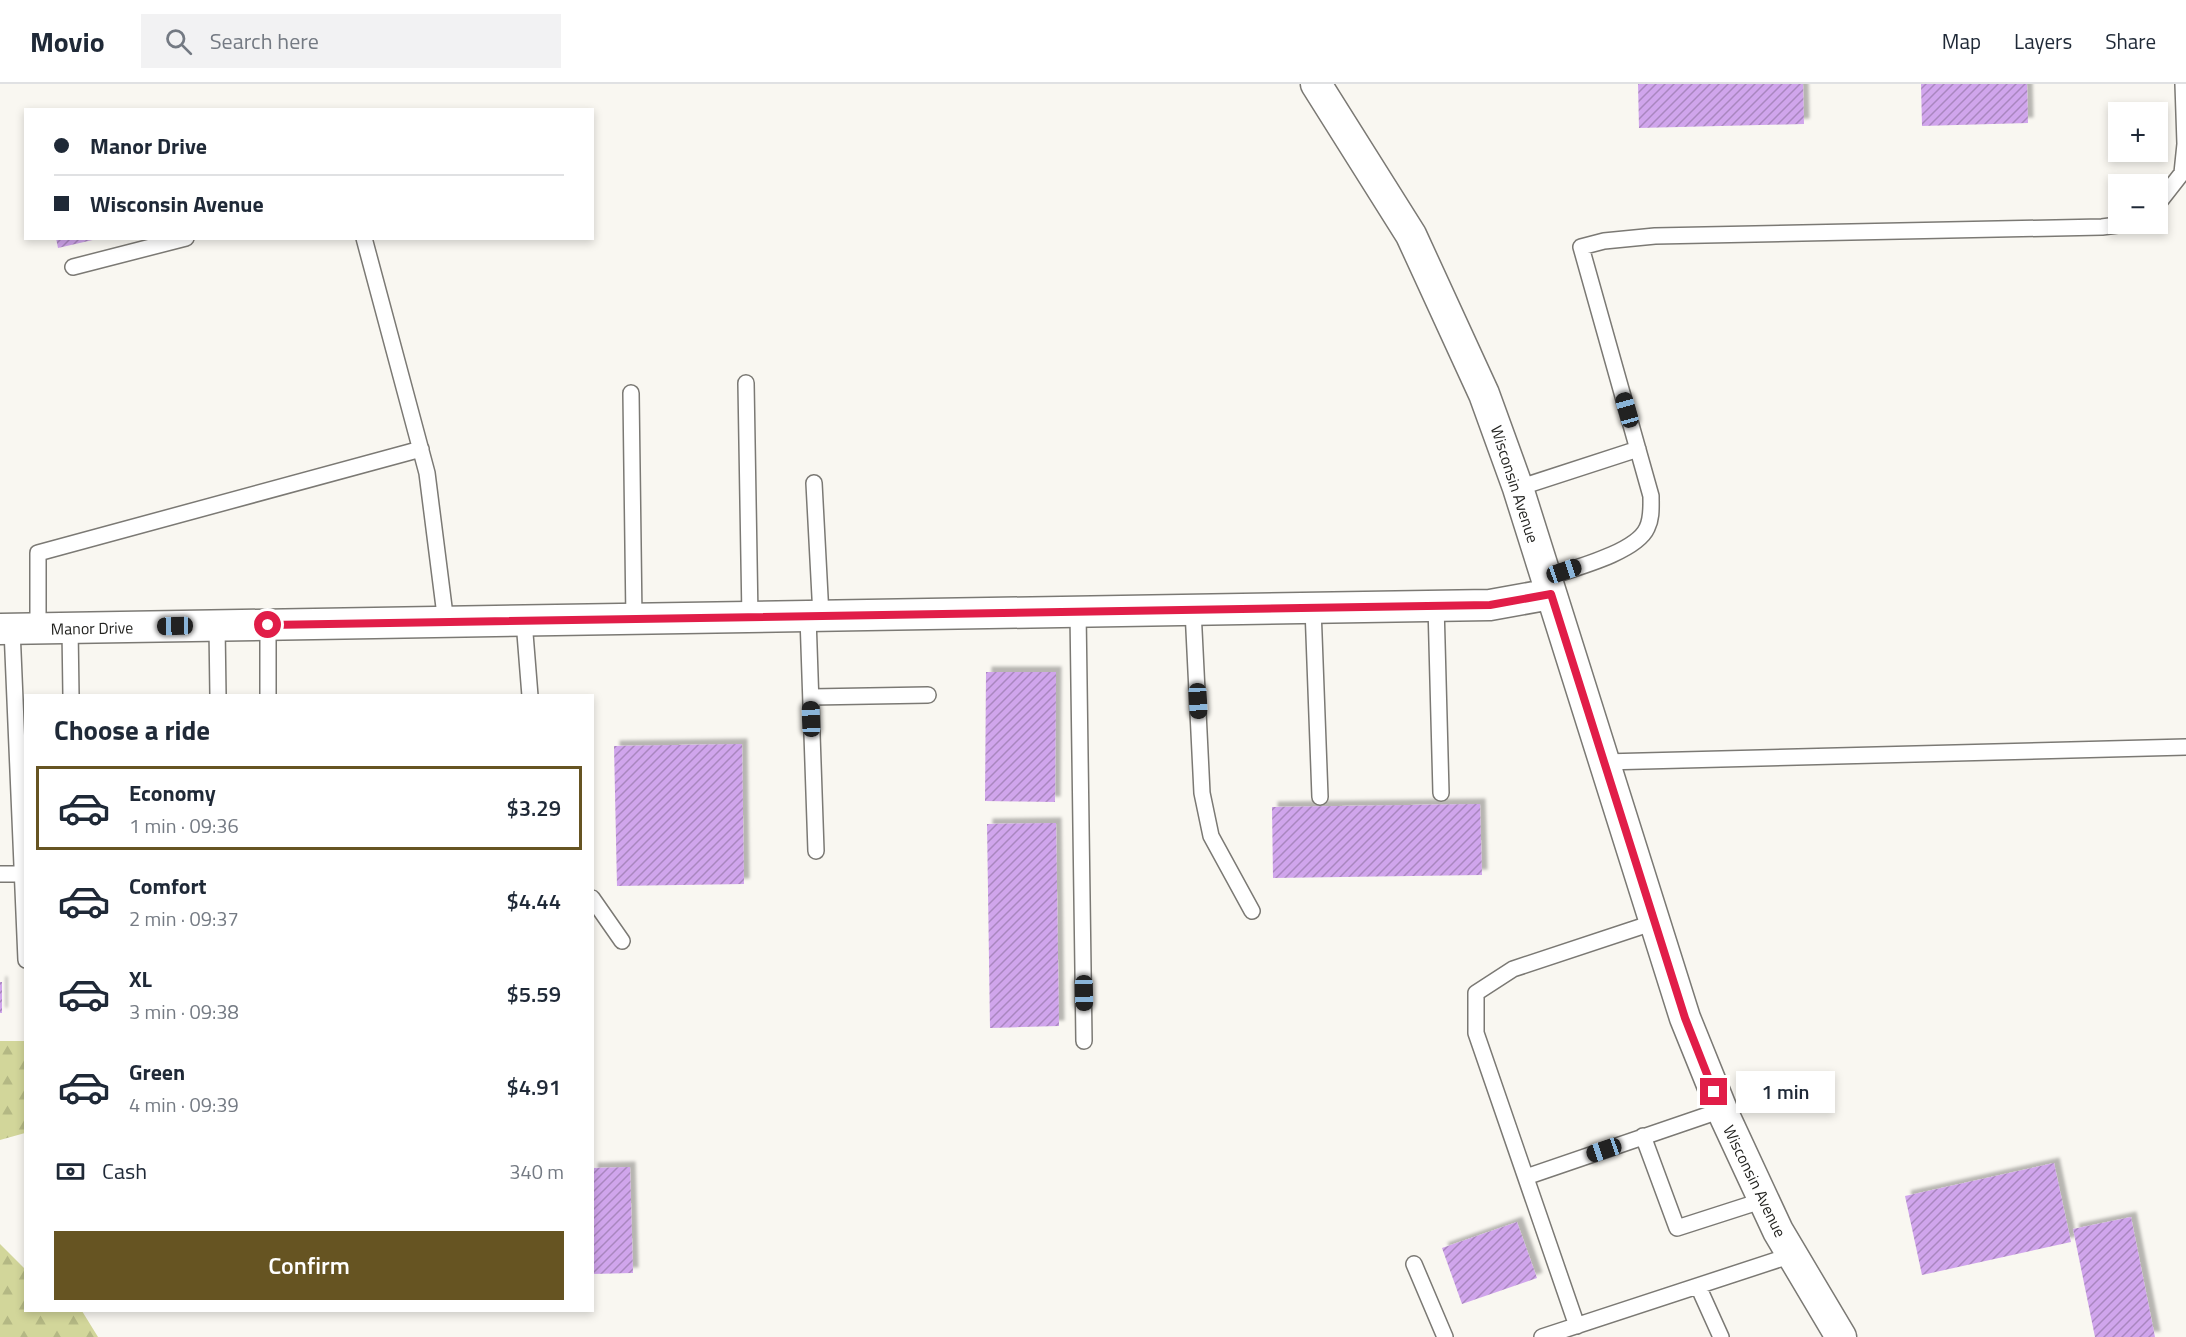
<!DOCTYPE html>
<meta charset="utf-8">
<style>
body{margin:0;font-family:"Titillium Web",sans-serif;background:#f2f2f3;color:#1f2937;height:100vh;display:flex;flex-direction:column;font-size:22px;white-space:nowrap}
*{box-sizing:border-box;margin:0}
p{font-size:20px;color:#747a83}
.icon{flex:none;width:33px;height:33px;fill:none;stroke:currentColor;stroke-width:2;stroke-linecap:round;stroke-linejoin:round}
.map{position:relative;flex:1;overflow:hidden}
.side{position:absolute;left:24px;top:610px;width:570px;height:618px;display:flex;flex-direction:column;background:#fff;border-radius:0px;box-shadow:0 3px 9px #0003}
.side>*{flex:none}
.banner{position:absolute;left:24px;top:24px;width:570px;height:132px;border-radius:0px;box-shadow:0 3px 9px #0003;display:grid;align-content:center;height:132px;padding:0 30px;background:#fff}
.tools{position:absolute;left:2108px;top:18px;display:grid;gap:12px}
.tools a{display:grid;place-items:center;width:60px;height:60px;border-radius:0px;background:#fff;box-shadow:0 3px 9px #0003;font-size:30px}
.end{position:absolute;width:27px;height:27px;margin:-14px;border:8px solid #e11d48;background:#fff;box-shadow:0 0 0 3px #fff}
.from{border-radius:50%}
.bubble{position:absolute;height:42px;border-radius:0px;background:#fff;box-shadow:0 3px 9px #0003;font-size:20px;font-weight:600;line-height:42px;text-align:center}
.car{position:absolute;width:18px;height:36px;margin:-18px -9px;border-radius:8px;box-shadow:0 0 4px 2px #0007;background:linear-gradient(#222 24%,#8ab4d8 0 40%,#222 0 76%,#8ab4d8 0 86%,#222 0)}
.banner b{display:flex;align-items:center;gap:21px;height:57px;font-size:22px}
.banner b+b{border-top:2px solid #e0e1e3}
.banner i{width:15px;height:15px;background:#1f2937}
ul{padding:0;list-style:none}
li{display:flex;align-items:center;gap:18px;height:84px;margin:0 12px 9px;padding:0 18px;border:3px solid transparent;border-radius:0px}
li div{flex:1}
li b{display:block;font-size:22px}
li em{font-style:normal;font-weight:600}
li.current{border-color:#665422}
li>.icon{width:54px;height:54px;stroke-width:1.5}
h2{padding:0 30px;font-size:27px;line-height:72px}
.pay{display:flex;align-items:center;gap:15px;height:66px;padding:0 30px;font-size:22px}
.pay p{margin-inline-start:auto}
.cta{display:flex;gap:12px;margin-top:auto;padding:12px 30px}
.cta a{flex:1;height:69px;border-radius:0px;background:#665422;color:#fff;font-size:24px;font-weight:600;line-height:69px;text-align:center}
header{display:flex;align-items:center;gap:36px;box-sizing:border-box;height:84px;padding:0 30px;background:#fff;border-bottom:2px solid #e0e1e3}
header strong{font-size:28px}
nav{display:flex;gap:33px;margin-inline-start:auto;font-size:21px}
.search{width:420px;height:54px;background:#f2f2f3;display:flex;align-items:center;gap:15px;box-sizing:border-box;padding:0 21px;border-radius:0px;color:#747a83;font-size:22px}
.map>svg:first-child{display:block}
.forest{fill:url(#forest-firs)}
.building{fill:url(#building-hatch);filter:url(#shadow)}
.lines{fill:none;stroke-linecap:round;stroke-linejoin:round}
.service-casing{stroke:#7b7974;stroke-width:18}
.minor-casing{stroke:#7b7974;stroke-width:33}
.service{stroke:#fff;stroke-width:15}
.minor{stroke:#fff;stroke-width:30}
.route{stroke:#e11d48;stroke-width:8}
.labels{text-anchor:middle;stroke-width:6;stroke-linejoin:round;paint-order:stroke}
.street-label{font-size:16px;fill:#252522;stroke:#fff}
</style>
<header>
<strong>Movio</strong>
<div class="search"><svg class="icon" aria-label="search" viewBox="0 0 24 24"><circle cx="10" cy="10" r="6"/><path d="M15 15l6 6"/></svg>Search here</div>
<nav><a>Map</a><a>Layers</a><a>Share</a></nav>
</header>
<div class="map">
<svg width="2186" height="1253" viewBox="0 0 2186 1253">
<defs>
<pattern id="forest-firs" width="22" height="20" patternUnits="userSpaceOnUse" patternTransform="scale(1.5)"><rect width="22" height="20" fill="#d2d69a"/><path d="M5 1l3.5 6h-7zM16 11l3.5 6h-7z" fill="#b4b884"/></pattern>
<pattern id="building-hatch" width="6" height="6" patternUnits="userSpaceOnUse" patternTransform="scale(1.5)"><rect width="6" height="6" fill="#d0a5ec"/><path d="M-1 1l2-2M0 6l6-6M5 7l2-2" fill="none" stroke="#a986bf"/></pattern>
<filter id="shadow"><feDropShadow dx="5.5" dy="-5.5" stdDeviation="1.5" flood-color="#0004"/></filter>
</defs>
<rect width="100%" height="100%" fill="#f9f7f1"/>
<path class="forest" d="M 0,957 L 26,957 L 25,1049 L 0,1056 Z
M 0,1160 L 25,1185 L 26,1227 L 82,1227 L 98,1253 L 0,1253 Z"/>
<path class="building" d="M 1638,0 L 1803,0 L 1804,40 L 1639,44 Z
M 1921,0 L 2027,0 L 2028,39 L 1922,42 Z
M 56,154 L 97,154 L 97,155 L 58,164 Z
M 986,588 L 1056,588 L 1055,718 L 985,717 Z
M 742,660 L 744,800 L 617,802 L 614,662 Z
M 1480,720 L 1482,791 L 1273,794 L 1272,723 Z
M 1056,739 L 1059,942 L 990,944 L 987,740 Z
M 0,898 L 2,898 L 2,929 L 0,929 Z
M 2054,1079 L 2071,1158 L 1922,1191 L 1905,1112 Z
M 630,1083 L 633,1189 L 592,1190 L 592,1084 Z
M 2131,1133 L 2155,1253 L 2095,1253 L 2073,1145 Z
M 1517,1138 L 1537,1194 L 1462,1220 L 1442,1164 Z"/>
<g class="lines">
<defs>
<path id="service" d="M 2157,121 L 2182,89 L 2185,60 L 2183,0
M 364,154 L 427,389 L 446,539
M 73,183 L 186,154
M 746,299 L 750,534
M 631,309 L 634,536
M 814,399 L 821,532
M 1518,404 L 1638,365
M 1545,494 C 1571,485 1636,469 1647,444 C 1652,434 1651,423 1651,412 L 1581,163 L 1604,157 L 1655,152 L 2102,143 L 2125,140
M 1436,521 L 1441,709
M 1313,524 L 1320,713
M 1193,526 L 1202,709 L 1211,752 L 1252,827
M 1078,528 L 1084,957
M 808,533 L 816,767
M 524,537 L 530,612
M 268,541 L 268,612
M 217,542 L 218,612
M 70,544 L 71,612
M 12,545 L 26,876
M 38,545 L 38,469 L 421,365
M 811,613 L 928,611
M 1604,678 L 2186,663
M 0,790 L 21,790
M 592,814 L 622,857
M 1643,1052 L 1677,1144 L 1764,1116
M 1526,1093 L 1722,1026
M 1414,1180 L 1445,1253
M 1698,1202 L 1721,1253
M 1577,1242 L 1476,949 L 1476,909 L 1513,885 L 1655,838
M 1542,1253 L 1792,1171"/>
<path id="minor" d="M 1316,0 L 1411,151 L 1484,310 L 1518,404 L 1685,934 L 1725,1033 L 1778,1147 L 1841,1253
M 0,545 L 1490,521 L 1551,510"/>
</defs>
<use href="#service" class="service-casing"/>
<use href="#minor" class="minor-casing"/>
<use href="#service" class="service"/>
<use href="#minor" class="minor"/>
</g>
<g class="lines">
<path class="route" d="M 268,541 L 1490,521 L 1551,510 L 1685,934 L 1714,1008"/>
</g>
<g class="labels">
<g class="street-label">
<text transform="translate(1515 400) rotate(72)" y="6">Wisconsin Avenue</text>
<text transform="translate(92 544) rotate(-1)" y="6">Manor Drive</text>
<text transform="translate(1755 1097) rotate(64)" y="6">Wisconsin Avenue</text>
</g>
</g>
</svg>
<div class="tools">
<a>+</a>
<a>−</a>
</div>
<i class="end from" style="left:268px;top:541px"></i>
<i class="end" style="left:1714px;top:1008px"></i>
<div class="bubble" style="left:1736px;top:987px;width:99px">1 min</div>
<i class="car" style="left:1627px;top:326px;rotate:344deg"></i>
<i class="car" style="left:1564px;top:487px;rotate:71deg"></i>
<i class="car" style="left:175px;top:542px;rotate:269deg"></i>
<i class="car" style="left:1198px;top:617px;rotate:177deg"></i>
<i class="car" style="left:811px;top:635px;rotate:358deg"></i>
<i class="car" style="left:1084px;top:909px;rotate:179deg"></i>
<i class="car" style="left:1604px;top:1066px;rotate:251deg"></i>
<div class="banner">
<b><i class="from"></i>Manor Drive</b>
<b><i></i>Wisconsin Avenue</b>
</div>
<section class="side">
<h2>Choose a ride</h2>
<ul>
<li class="current"><svg class="icon" aria-label="car" viewBox="0 0 24 24"><path d="M5 17H2v-5l4-1 3-4h7l3 4 3 1v5h-3M9 17h6M6 11h13"/><circle cx="7" cy="17" r="2"/><circle cx="17" cy="17" r="2"/></svg><div><b>Economy</b><p>1 min · 09:36</p></div><em>$3.29</em></li>
<li><svg class="icon" aria-label="car" viewBox="0 0 24 24"><path d="M5 17H2v-5l4-1 3-4h7l3 4 3 1v5h-3M9 17h6M6 11h13"/><circle cx="7" cy="17" r="2"/><circle cx="17" cy="17" r="2"/></svg><div><b>Comfort</b><p>2 min · 09:37</p></div><em>$4.44</em></li>
<li><svg class="icon" aria-label="car" viewBox="0 0 24 24"><path d="M5 17H2v-5l4-1 3-4h7l3 4 3 1v5h-3M9 17h6M6 11h13"/><circle cx="7" cy="17" r="2"/><circle cx="17" cy="17" r="2"/></svg><div><b>XL</b><p>3 min · 09:38</p></div><em>$5.59</em></li>
<li><svg class="icon" aria-label="car" viewBox="0 0 24 24"><path d="M5 17H2v-5l4-1 3-4h7l3 4 3 1v5h-3M9 17h6M6 11h13"/><circle cx="7" cy="17" r="2"/><circle cx="17" cy="17" r="2"/></svg><div><b>Green</b><p>4 min · 09:39</p></div><em>$4.91</em></li>
</ul>
<div class="pay"><svg class="icon" aria-label="cash" viewBox="0 0 24 24"><path d="M3 7h18v10H3z"/><circle cx="12" cy="12" r="2"/></svg>Cash<p>340 m</p></div>
<div class="cta"><a>Confirm</a></div>
</section>
</div>
